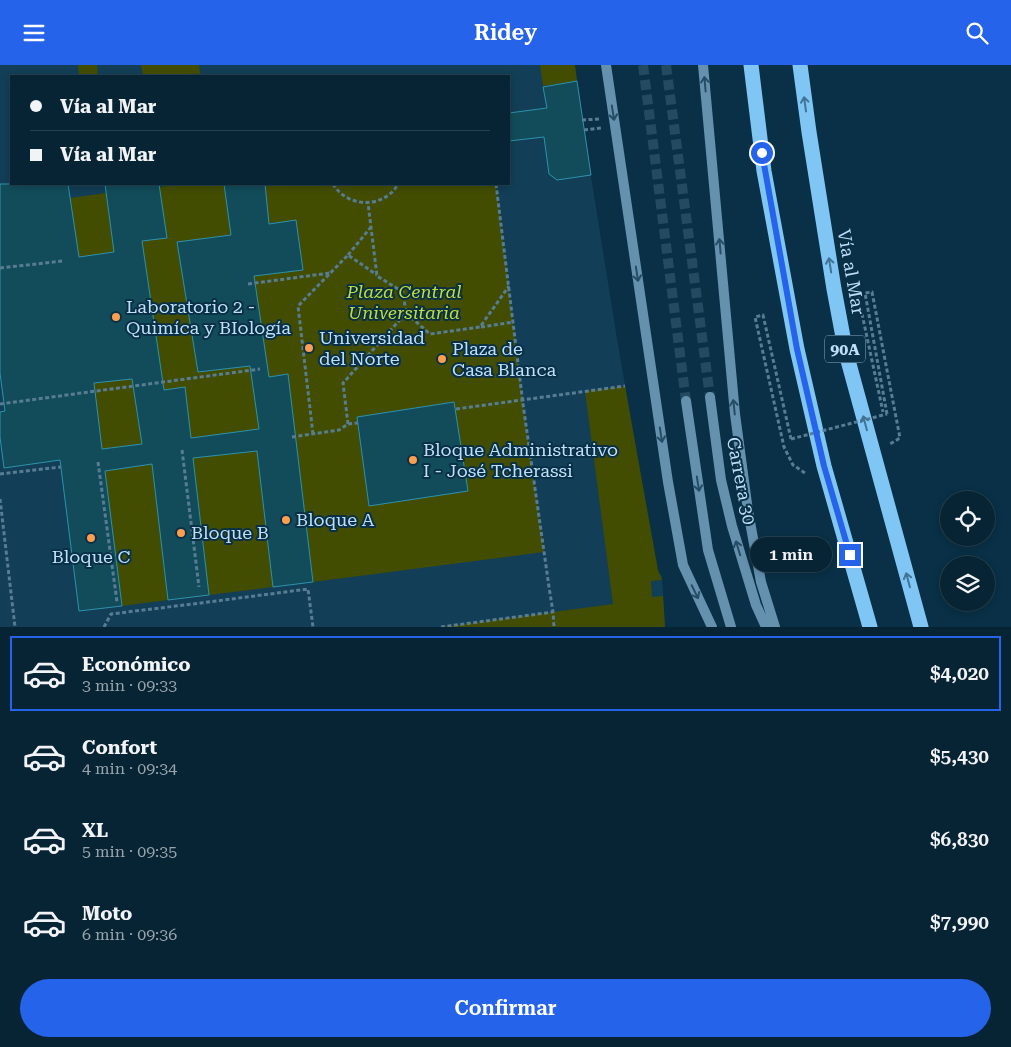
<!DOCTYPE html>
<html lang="es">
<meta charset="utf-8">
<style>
body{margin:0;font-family:"Roboto Serif",serif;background:#153040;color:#f1f3f6;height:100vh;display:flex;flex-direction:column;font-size:19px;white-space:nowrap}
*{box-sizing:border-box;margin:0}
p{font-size:16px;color:#98a4ac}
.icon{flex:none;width:28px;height:28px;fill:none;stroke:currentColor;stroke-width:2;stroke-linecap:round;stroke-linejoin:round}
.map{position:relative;height:562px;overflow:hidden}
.sheet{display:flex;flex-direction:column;background:#072434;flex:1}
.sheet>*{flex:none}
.guide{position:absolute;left:10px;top:10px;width:500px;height:110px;border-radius:0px;box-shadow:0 2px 8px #0003,0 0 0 1px #28414f;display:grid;align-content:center;height:110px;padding:0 20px;background:#072434}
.fabs{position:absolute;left:940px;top:426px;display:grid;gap:10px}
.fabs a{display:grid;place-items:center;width:55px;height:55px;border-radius:50%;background:#072434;box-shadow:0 2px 8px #0003,0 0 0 1px #28414f;font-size:25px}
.end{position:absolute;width:22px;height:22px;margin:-11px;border:6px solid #2563eb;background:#fff;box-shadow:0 0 0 2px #fff}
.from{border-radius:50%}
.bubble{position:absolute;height:35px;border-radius:18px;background:#072434;box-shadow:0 2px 8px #0003,0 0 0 1px #28414f;font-size:16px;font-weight:600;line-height:35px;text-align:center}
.guide b{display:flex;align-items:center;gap:18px;height:48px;font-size:19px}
.guide b+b{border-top:1px solid #28414f}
.guide i{width:12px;height:12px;background:#f1f3f6}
ul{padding:9px 0 0;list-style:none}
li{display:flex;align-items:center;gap:15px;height:75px;margin:0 10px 8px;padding:0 10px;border:2px solid transparent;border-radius:0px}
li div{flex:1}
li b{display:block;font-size:19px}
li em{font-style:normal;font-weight:600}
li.active{border-color:#2563eb}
li>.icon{width:45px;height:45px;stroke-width:1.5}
.button{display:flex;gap:10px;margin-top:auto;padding:10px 20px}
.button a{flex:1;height:58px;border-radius:30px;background:#2563eb;color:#fff;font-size:20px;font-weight:600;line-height:58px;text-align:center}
header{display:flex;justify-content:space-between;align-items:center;height:65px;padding:0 20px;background:#2563eb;color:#fff;font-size:22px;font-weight:600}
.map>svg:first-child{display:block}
.built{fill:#123e57;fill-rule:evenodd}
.green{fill:#424d02;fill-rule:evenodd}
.building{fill:#124c5a;stroke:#2e92ac;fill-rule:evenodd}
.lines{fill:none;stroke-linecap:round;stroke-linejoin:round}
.secondary-tunnel{stroke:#244a61;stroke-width:10;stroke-dasharray:10 5;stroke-linecap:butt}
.path{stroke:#587c93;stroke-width:3;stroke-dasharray:4 2.5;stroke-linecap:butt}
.secondary{stroke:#6591af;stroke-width:10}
.highway{stroke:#80c6f5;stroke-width:15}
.path-bridge{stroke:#587c93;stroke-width:3;stroke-dasharray:4 2.5;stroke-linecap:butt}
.oneway{stroke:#254d66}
.oneway2{stroke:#3f7495}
.route{stroke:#2563eb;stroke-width:6}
.poi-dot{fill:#fb9e50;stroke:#093046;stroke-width:2}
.labels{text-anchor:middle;stroke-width:4;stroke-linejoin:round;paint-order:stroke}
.shield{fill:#093046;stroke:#88aac2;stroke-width:1}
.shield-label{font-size:16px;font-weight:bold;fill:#bedff7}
.street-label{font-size:18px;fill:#bedff7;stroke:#093046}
.park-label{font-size:18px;font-style:italic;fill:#c2de34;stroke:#093046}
.poi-label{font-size:18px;fill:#bedff7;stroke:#093046;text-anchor:start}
</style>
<header><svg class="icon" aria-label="menu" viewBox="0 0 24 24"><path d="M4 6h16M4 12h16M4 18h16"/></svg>Ridey<svg class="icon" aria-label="search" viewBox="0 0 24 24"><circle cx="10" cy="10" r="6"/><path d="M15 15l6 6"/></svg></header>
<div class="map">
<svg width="1011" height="562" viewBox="0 0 1011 562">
<rect width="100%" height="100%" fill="#093046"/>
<path class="built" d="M 0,0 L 575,0 L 582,55 L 617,274 L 657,505 L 662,511 L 665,562 L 0,562 ZM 11,11 L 509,11 L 509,119 L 11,119 Z"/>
<path class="green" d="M 78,0 L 97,0 L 98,11 L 79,11 Z
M 141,0 L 199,0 L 201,11 L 143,11 Z
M 540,0 L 575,0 L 577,16 L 543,21 Z
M 185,119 L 224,119 L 231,171 L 177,177 L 198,307 L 250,301 L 259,364 L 191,373 L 164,325 L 142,176 L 167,173 L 159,122 Z
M 265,119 L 496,119 L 523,339 L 544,487 L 313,517 L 288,309 L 269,312 L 254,211 L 303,204 L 296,156 L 269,158 ZM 454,337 L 468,426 L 369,441 L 357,352 Z
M 106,128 L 113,180 L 124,179 L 125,186 L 71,193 L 87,319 L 142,312 L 144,328 L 135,330 L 142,379 L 102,384 L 96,335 L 77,337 L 59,186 L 77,184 L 70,133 Z
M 625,321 L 658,505 L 662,515 L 651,516 L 652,532 L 663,531 L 665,562 L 441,562 L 613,539 L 585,326 Z
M 257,386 L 273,522 L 209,530 L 193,393 Z
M 152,399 L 168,535 L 122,541 L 105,406 Z"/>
<path class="building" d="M 577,16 L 591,110 L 557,115 L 549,109 L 544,72 L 509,76 L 509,48 L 547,43 L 543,22 Z
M 0,119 L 68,119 L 79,192 L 114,187 L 105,119 L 159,119 L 167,173 L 142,176 L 164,325 L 185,322 L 191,373 L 259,364 L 250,301 L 198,307 L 177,177 L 231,170 L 224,119 L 265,119 L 269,159 L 296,155 L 303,205 L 254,211 L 269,312 L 288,309 L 313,517 L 273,522 L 257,386 L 193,393 L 209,530 L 168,535 L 152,399 L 105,406 L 122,541 L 79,546 L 60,395 L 4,403 L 0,372 L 0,347 L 5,346 L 0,308 ZM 132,314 L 142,379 L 102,384 L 94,318 Z
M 454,337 L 468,426 L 369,441 L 357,352 Z"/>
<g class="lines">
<path class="secondary-tunnel" d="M 643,0 L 686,336
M 666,0 L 710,332"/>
<path class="path" d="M 582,55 L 599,54
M 584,65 L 601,63
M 333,119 C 345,139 373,144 391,128 C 394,126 396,122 398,119
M 496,119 L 523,339 L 549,522 L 553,547 L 554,562
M 348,190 L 371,162
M 0,203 L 63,196
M 248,219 L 330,208
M 852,221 L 856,221 L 883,347
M 406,248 L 430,269 L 480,262 L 509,221
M 481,262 L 514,257
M 0,339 L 260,304
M 456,344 L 625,321
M 887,349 L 865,228 L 872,227 L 900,373 L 890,379 L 890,378
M 348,359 L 343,318 L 406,248 L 403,227 L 377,211 L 368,138
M 313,369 L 298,241 L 348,190 L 377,210
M 292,372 L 339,365 L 348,359 L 358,358
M 791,374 L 763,250 L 755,252 L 784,382 L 793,400 L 805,408 L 807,407
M 182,385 L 199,522
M 98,397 L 117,537
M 0,409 L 61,402
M 0,434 L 15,562
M 104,562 L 111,549 L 201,538 L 308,524 L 313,562
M 441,562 L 553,547"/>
<path class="secondary" d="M 606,0 L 668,417 L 683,500 L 712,562
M 703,0 L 735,349 L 748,446 L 761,517 L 775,562
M 710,332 L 721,415 L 732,461 L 756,540 L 766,562
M 686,336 L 708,485 L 731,562"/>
<path class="highway" d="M 751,0 L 764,106 L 797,284 L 824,401 L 870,562
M 800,0 L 809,67 L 834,224 L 846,288 L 921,562"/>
<path class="path-bridge" d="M 791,374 L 887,349"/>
</g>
<defs><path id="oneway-shaft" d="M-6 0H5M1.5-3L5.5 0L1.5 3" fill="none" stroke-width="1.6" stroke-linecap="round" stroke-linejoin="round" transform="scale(1.25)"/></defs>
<g class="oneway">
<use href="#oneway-shaft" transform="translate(705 19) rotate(-95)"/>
<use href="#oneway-shaft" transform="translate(613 48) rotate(81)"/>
<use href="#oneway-shaft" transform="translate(720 181) rotate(-95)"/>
<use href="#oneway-shaft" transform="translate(637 209) rotate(81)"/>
<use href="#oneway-shaft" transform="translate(734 342) rotate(-96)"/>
<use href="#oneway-shaft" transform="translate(661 370) rotate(81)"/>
<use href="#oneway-shaft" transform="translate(698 419) rotate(81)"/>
<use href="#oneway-shaft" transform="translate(738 483) rotate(-107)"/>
<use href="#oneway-shaft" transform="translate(695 527) rotate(64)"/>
</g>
<g class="oneway2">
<use href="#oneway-shaft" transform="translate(805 39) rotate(-98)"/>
<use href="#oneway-shaft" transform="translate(830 200) rotate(-99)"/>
<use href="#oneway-shaft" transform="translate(865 358) rotate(-105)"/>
<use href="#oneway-shaft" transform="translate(908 515) rotate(-105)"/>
</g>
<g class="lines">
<path class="route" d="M 762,88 L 797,284 L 824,401 L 850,490"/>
</g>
<g class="poi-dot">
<circle cx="116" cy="252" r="5"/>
<circle cx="309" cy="283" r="5"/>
<circle cx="442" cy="294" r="5"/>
<circle cx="413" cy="395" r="5"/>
<circle cx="286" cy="455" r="5"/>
<circle cx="181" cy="468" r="5"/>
<circle cx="91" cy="473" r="5"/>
</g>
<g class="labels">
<rect class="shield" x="825" y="270.5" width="40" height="27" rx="4"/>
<g class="shield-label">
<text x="845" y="290">90A</text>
</g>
<g class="street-label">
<text transform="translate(851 207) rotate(80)" y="6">Vía al Mar</text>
<text transform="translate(741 416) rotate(79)" y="6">Carrera 30</text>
</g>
<g class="park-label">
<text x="404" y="233">Plaza Central<tspan x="404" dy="21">Universitaria</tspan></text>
</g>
<g class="poi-label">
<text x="126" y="248">Laboratorio 2 -<tspan x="126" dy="21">Quimíca y BIología</tspan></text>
<text x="319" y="279">Universidad<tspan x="319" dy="21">del Norte</tspan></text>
<text x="452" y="290">Plaza de<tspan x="452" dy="21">Casa Blanca</tspan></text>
<text x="423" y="391">Bloque Administrativo<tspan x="423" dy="21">I - José Tcherassi</tspan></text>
<text x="296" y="461">Bloque A</text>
<text x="191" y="474">Bloque B</text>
<text x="91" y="498" text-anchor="middle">Bloque C</text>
</g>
</g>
</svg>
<div class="fabs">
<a><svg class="icon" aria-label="locate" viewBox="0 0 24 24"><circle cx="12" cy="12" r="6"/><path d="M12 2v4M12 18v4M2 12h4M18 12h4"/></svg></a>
<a><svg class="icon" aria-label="layers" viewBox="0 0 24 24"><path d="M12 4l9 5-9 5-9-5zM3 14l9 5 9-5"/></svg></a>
</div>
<i class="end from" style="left:762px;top:88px"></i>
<i class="end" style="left:850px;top:490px"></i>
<div class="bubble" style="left:750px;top:472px;width:82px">1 min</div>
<div class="guide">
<b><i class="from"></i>Vía al Mar</b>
<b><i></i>Vía al Mar</b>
</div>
</div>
<section class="sheet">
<ul>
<li class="active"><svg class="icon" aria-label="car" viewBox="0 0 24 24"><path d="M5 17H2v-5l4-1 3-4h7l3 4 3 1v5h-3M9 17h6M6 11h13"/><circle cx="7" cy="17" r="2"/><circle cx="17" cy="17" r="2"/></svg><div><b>Económico</b><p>3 min · 09:33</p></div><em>$4,020</em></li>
<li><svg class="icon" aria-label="car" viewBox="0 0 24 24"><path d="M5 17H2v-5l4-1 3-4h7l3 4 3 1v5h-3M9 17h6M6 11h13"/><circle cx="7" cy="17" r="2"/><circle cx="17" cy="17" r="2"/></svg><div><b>Confort</b><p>4 min · 09:34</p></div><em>$5,430</em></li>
<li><svg class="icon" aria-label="car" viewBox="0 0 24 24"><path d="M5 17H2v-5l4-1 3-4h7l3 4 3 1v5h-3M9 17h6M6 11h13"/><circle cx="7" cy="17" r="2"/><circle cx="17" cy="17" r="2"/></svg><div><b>XL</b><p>5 min · 09:35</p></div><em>$6,830</em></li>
<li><svg class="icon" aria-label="car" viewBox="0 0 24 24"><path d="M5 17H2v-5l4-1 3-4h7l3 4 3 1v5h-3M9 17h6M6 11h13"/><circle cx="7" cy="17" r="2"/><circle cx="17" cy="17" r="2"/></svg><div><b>Moto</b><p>6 min · 09:36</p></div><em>$7,990</em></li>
</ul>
<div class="button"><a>Confirmar</a></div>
</section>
